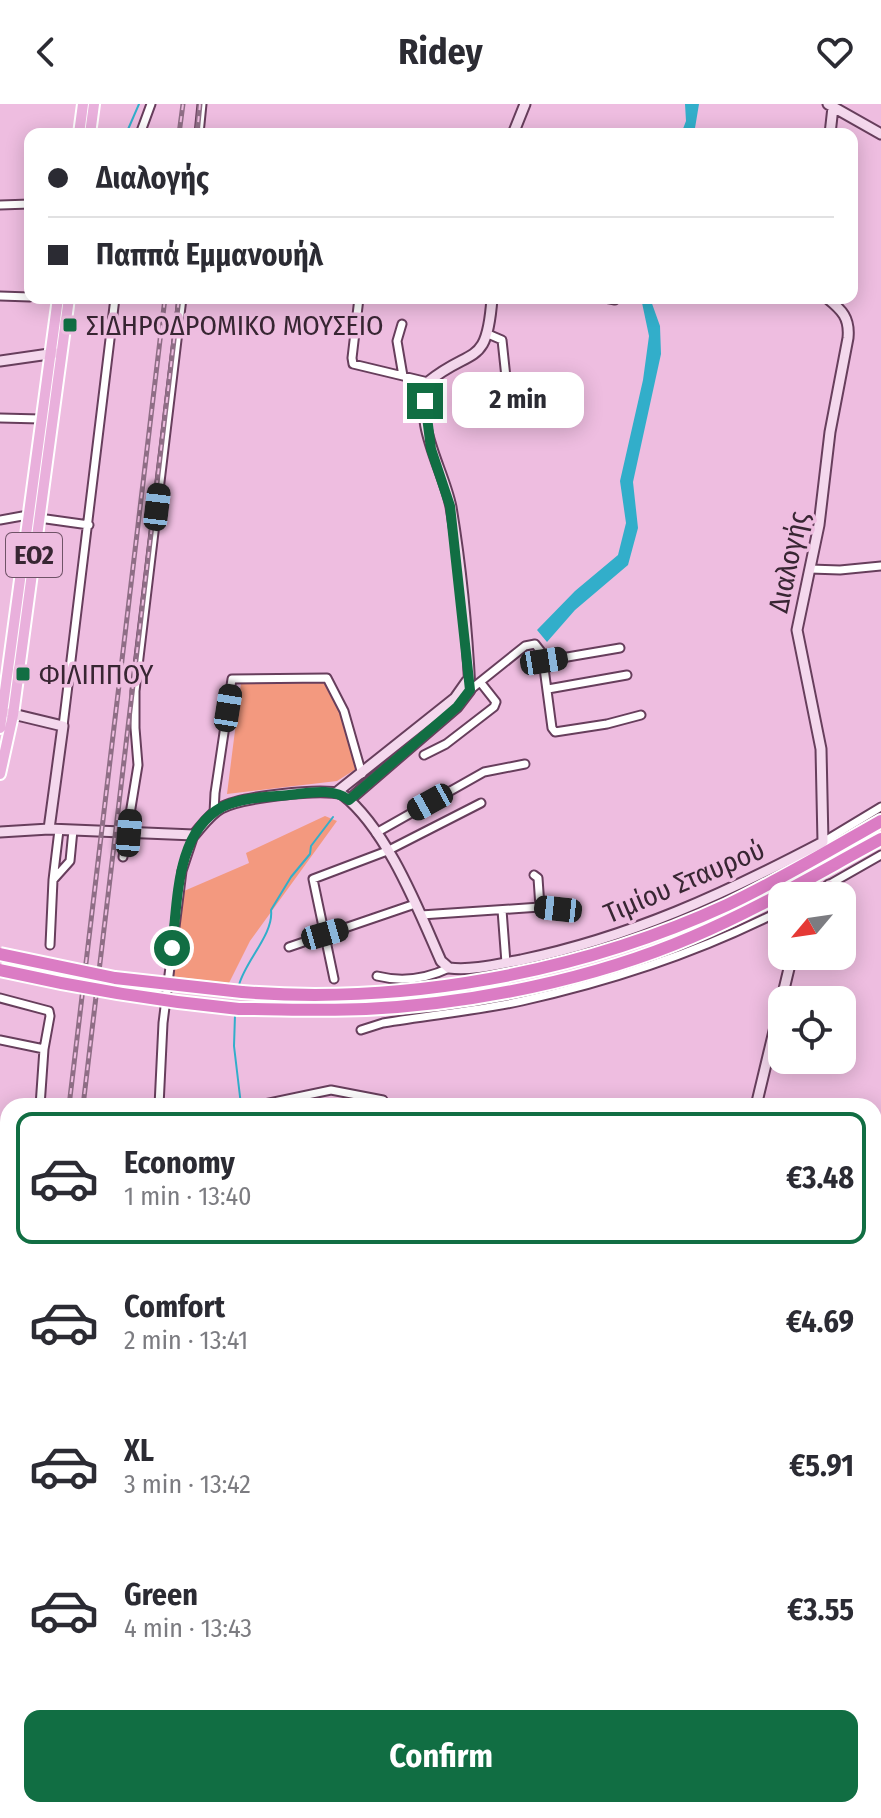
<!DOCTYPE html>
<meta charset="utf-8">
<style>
body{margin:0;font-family:"Fira Sans Condensed",sans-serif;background:#f7f7f7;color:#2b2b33;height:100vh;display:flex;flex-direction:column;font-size:30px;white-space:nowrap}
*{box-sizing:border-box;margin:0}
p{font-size:26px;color:#7c7c81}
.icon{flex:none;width:44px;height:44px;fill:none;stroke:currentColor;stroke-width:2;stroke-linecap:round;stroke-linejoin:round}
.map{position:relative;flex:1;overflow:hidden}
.sheet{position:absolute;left:0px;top:994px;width:882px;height:720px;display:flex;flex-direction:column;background:#fff;border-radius:24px 24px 0 0;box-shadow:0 4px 20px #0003}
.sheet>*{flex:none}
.hud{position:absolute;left:24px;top:24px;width:834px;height:176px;border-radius:16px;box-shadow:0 4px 20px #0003;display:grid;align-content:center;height:176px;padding:0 24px;background:#fff}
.needle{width:52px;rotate:241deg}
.controls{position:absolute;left:768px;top:778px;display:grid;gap:16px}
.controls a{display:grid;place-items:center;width:88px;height:88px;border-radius:16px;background:#fff;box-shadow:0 4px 20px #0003;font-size:40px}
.end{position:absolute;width:36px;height:36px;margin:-18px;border:10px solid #116e43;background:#fff;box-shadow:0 0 0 4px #fff}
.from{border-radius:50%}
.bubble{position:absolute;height:56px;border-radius:16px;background:#fff;box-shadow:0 4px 20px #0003;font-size:26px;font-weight:700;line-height:56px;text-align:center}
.car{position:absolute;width:24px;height:48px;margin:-24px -12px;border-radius:10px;box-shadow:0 0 6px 2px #0007;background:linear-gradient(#222 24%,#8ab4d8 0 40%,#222 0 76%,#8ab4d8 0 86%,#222 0)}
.hud b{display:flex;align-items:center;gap:28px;height:76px;font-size:30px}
.hud b+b{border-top:2px solid #e1e1e2}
.hud i{width:20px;height:20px;background:#2b2b33}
ul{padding:14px 0 0;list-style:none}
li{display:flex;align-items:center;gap:24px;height:132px;margin:0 16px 12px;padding:0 8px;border:4px solid transparent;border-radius:16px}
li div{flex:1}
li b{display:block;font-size:30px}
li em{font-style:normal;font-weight:700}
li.current{border-color:#116e43}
li>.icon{width:72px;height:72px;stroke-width:1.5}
.action{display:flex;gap:16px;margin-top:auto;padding:16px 24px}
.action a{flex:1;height:92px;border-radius:16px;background:#116e43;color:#fff;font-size:32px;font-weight:700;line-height:92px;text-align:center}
header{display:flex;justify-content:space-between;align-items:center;height:104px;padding:0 24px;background:#fff;font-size:36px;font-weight:700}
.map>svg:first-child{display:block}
.green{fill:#f3997f}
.water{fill:#32aeca}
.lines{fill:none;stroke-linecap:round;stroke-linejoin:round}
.stream{stroke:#32aeca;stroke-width:2}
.street-casing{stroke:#673e5c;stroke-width:11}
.secondary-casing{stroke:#673e5c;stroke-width:13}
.primary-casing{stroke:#fff;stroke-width:14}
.highway-casing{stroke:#fff;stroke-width:16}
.street{stroke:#fff;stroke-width:7}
.secondary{stroke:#f4d8ed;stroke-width:9}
.primary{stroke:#e9b0dc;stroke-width:10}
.highway{stroke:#db7cc4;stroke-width:12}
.rail-casing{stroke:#8f6e86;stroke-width:5}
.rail{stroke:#eebde0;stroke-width:2;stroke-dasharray:6;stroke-linecap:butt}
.highway-bridge-casing{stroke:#fff;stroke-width:16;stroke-linecap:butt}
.highway-bridge{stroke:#db7cc4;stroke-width:12}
.route{stroke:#116e43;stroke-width:10}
.poi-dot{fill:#116e43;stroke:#eebde0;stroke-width:3}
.labels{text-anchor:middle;stroke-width:7;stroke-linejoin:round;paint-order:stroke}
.shield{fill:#eebde0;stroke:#6f5367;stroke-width:2}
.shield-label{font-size:26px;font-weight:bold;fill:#382633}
.poi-label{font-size:28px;fill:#382633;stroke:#eebde0;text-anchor:start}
.street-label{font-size:28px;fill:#382633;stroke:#eebde0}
</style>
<header><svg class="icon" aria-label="back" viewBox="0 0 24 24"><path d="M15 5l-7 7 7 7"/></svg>Ridey<svg class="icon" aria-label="heart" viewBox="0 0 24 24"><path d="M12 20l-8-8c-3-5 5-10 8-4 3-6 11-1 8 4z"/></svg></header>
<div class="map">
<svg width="881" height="1714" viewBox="0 0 881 1714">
<rect width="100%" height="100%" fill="#eebde0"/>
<path class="green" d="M 326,576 L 345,617 L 356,665 L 337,677 L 227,690 L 241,579 Z
M 325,712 L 337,717 L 250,837 L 229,879 L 169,872 L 177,790 L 249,759 L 246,749 Z
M 881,1442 L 881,1487 L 874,1496 L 874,1451 Z
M 619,1706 L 677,1706 L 666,1714 L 607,1714 Z"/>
<path class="water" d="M 685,0 L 699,0 L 694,30 L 681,30 L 686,17 Z
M 641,194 L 650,194 L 660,222 L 661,250 L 633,378 L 638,424 L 628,461 L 575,506 L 547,538 L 537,526 L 575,487 L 618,451 L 626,419 L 620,377 L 643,276 L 649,232 Z"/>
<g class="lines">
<path class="stream" d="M 126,30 L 139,0
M 239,881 C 245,857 274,830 271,806 L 291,773 L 310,750 L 311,742 L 333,713
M 235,911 L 234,942 L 241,1001
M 874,1044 L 881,1040
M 874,1057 L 881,1054
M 305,1714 L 308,1706"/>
<defs>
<path id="street" d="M 140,30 L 151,0
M 199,30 L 202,0
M 0,101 L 30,100
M 0,192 L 30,193
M 359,194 L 352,254 L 353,260 L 428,278
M 605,194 L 615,196
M 402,220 L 397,237 L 403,272
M 488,230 L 502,236 L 507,283
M 0,314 L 41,315
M 39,414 L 89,421
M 0,416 L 28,411
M 810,465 L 840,466 L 881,462
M 544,557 L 620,544
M 548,585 L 627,571
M 470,586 L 525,542 L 535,540 L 542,549 L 552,624 L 555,628 L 607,620 L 641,611
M 63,622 L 115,194
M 424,651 L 446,640 L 494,603 L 496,598 L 481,579
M 214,709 L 215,689 L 232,575 L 327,574 L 344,607 L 362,670
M 376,729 L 484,668 L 525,660
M 823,738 L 881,703
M 123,753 L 138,661 L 135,624 L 135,587 L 182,194
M 534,771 L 538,774 L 540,803
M 53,776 L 59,726
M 809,792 L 881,751
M 502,806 L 506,859
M 421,811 L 540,803 L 558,805
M 50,841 L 53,776 L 70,757 L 73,726
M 289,843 L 415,800
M 377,872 C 401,878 426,875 449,864
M 334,875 L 313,775 L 387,747 L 481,699
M 0,894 L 49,907 L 50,912 L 44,945 L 0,936
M 361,926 L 383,919 C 429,911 477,907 522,897 C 612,877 700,848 782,806
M 40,1002 L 44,945
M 159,1002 L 163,919 L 182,767 L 194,731
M 254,1002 L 331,986 L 383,996
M 0,1169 L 8,1170
M 874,1608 L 881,1605
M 593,1714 L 605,1706"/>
<path id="secondary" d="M 828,0 L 881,30
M 513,30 L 525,0
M 830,30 L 833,3
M 0,257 L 56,249
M 9,609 L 63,622 L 49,725 L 194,731 C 202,722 210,710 221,704 C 241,693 320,684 342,690 C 387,725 418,805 441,857 L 449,864 C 472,867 499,860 521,856 C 631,833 724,790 823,738 L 821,645 L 797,526 L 819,421 L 830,328 L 848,234 C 850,214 842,206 827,194
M 337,688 L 455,594 L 467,577
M 349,696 L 457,603 L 470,586 C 467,526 461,463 451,403 C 443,363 413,321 428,278 C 472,242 487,265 492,194
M 0,728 L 49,725
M 822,792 L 829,781
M 756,1002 L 792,852
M 874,1051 L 881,1047
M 433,1714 L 437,1706"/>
<path id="primary" d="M 79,30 L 83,0
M 90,30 L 94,0
M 0,624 L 58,194
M 0,670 L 13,611 L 69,194"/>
<path id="highway" d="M 242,888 C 404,901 579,869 727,801 C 780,776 830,746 881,717
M 239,905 C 281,905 324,907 366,905 C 473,900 594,875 692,833 C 758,805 818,769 881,735"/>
</defs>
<use href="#street" class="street-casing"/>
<use href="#secondary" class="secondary-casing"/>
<use href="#primary" class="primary-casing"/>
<use href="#highway" class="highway-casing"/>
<use href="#street" class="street"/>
<use href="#secondary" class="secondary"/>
<use href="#primary" class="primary"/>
<use href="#highway" class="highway"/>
<defs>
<path id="rail" d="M 179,30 L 183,0
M 197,30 L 200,0
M 69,1002 L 165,194
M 83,1002 L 179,194
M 2,1517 L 8,1469
M 0,1572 L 8,1505
M 0,1705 L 8,1635
M 59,1714 L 60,1706"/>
</defs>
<use href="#rail" class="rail-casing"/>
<use href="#rail" class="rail"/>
<defs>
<path id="highway-bridge" d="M 0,850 L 115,874 L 242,888
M 0,866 C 79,884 158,897 239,905"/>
</defs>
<use href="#highway-bridge" class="highway-bridge-casing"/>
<use href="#highway-bridge" class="highway-bridge"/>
</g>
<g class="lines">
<path class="route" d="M 172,844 C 178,798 175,729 222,703 C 242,693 268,693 289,691 C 309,689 332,683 349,696 L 457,603 L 470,586 L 450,402 L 431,345 L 425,297"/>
</g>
<g class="poi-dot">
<rect x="62" y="213" width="16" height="16" rx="4"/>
<rect x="15" y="562" width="16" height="16" rx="4"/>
</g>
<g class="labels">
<rect class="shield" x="6" y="429" width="56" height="44" rx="6"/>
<g class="shield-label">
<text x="34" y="460">ΕΟ2</text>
</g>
<g class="poi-label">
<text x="86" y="231">ΣΙΔΗΡΟΔΡΟΜΙΚΟ ΜΟΥΣΕΙΟ</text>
<text x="39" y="580">ΦΙΛΙΠΠΟΥ</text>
</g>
<g class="street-label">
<text transform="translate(788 458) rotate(-78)" y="10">Διαλογής</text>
<text transform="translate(684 777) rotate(-23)" y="10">Τιμίου Σταυρού</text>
</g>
</g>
</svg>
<div class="controls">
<a><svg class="needle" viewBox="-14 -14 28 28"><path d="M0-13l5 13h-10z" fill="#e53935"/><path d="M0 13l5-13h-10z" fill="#7c7c81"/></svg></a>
<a><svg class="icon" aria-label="locate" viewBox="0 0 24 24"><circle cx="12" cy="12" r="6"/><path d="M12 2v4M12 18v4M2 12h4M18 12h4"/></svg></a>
</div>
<i class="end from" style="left:172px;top:844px"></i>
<i class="end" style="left:425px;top:297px"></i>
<div class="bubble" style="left:452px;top:268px;width:132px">2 min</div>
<i class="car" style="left:157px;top:403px;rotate:7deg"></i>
<i class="car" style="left:544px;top:557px;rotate:81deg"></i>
<i class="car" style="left:228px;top:604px;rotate:9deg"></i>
<i class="car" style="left:430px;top:698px;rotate:241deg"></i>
<i class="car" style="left:129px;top:729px;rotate:5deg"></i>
<i class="car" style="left:558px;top:805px;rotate:276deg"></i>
<i class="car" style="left:325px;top:830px;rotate:74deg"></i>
<div class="hud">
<b><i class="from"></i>Διαλογής</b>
<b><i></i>Παππά Εμμανουήλ</b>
</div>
<section class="sheet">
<ul>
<li class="current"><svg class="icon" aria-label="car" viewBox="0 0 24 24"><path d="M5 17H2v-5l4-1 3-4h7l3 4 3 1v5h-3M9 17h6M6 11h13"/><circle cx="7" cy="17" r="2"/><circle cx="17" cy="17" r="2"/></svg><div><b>Economy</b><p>1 min · 13:40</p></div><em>€3.48</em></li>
<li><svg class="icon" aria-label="car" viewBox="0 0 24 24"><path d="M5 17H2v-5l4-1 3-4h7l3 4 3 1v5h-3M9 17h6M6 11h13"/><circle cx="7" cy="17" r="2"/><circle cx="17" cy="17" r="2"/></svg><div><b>Comfort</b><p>2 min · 13:41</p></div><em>€4.69</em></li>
<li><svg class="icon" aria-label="car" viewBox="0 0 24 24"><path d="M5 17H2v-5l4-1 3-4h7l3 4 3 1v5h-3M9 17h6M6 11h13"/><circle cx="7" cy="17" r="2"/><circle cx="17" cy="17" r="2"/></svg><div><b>XL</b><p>3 min · 13:42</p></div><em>€5.91</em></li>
<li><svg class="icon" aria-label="car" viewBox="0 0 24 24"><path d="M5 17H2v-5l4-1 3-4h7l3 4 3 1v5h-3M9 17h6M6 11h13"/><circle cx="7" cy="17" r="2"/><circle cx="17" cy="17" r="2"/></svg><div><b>Green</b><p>4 min · 13:43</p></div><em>€3.55</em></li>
</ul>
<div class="action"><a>Confirm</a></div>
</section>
</div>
